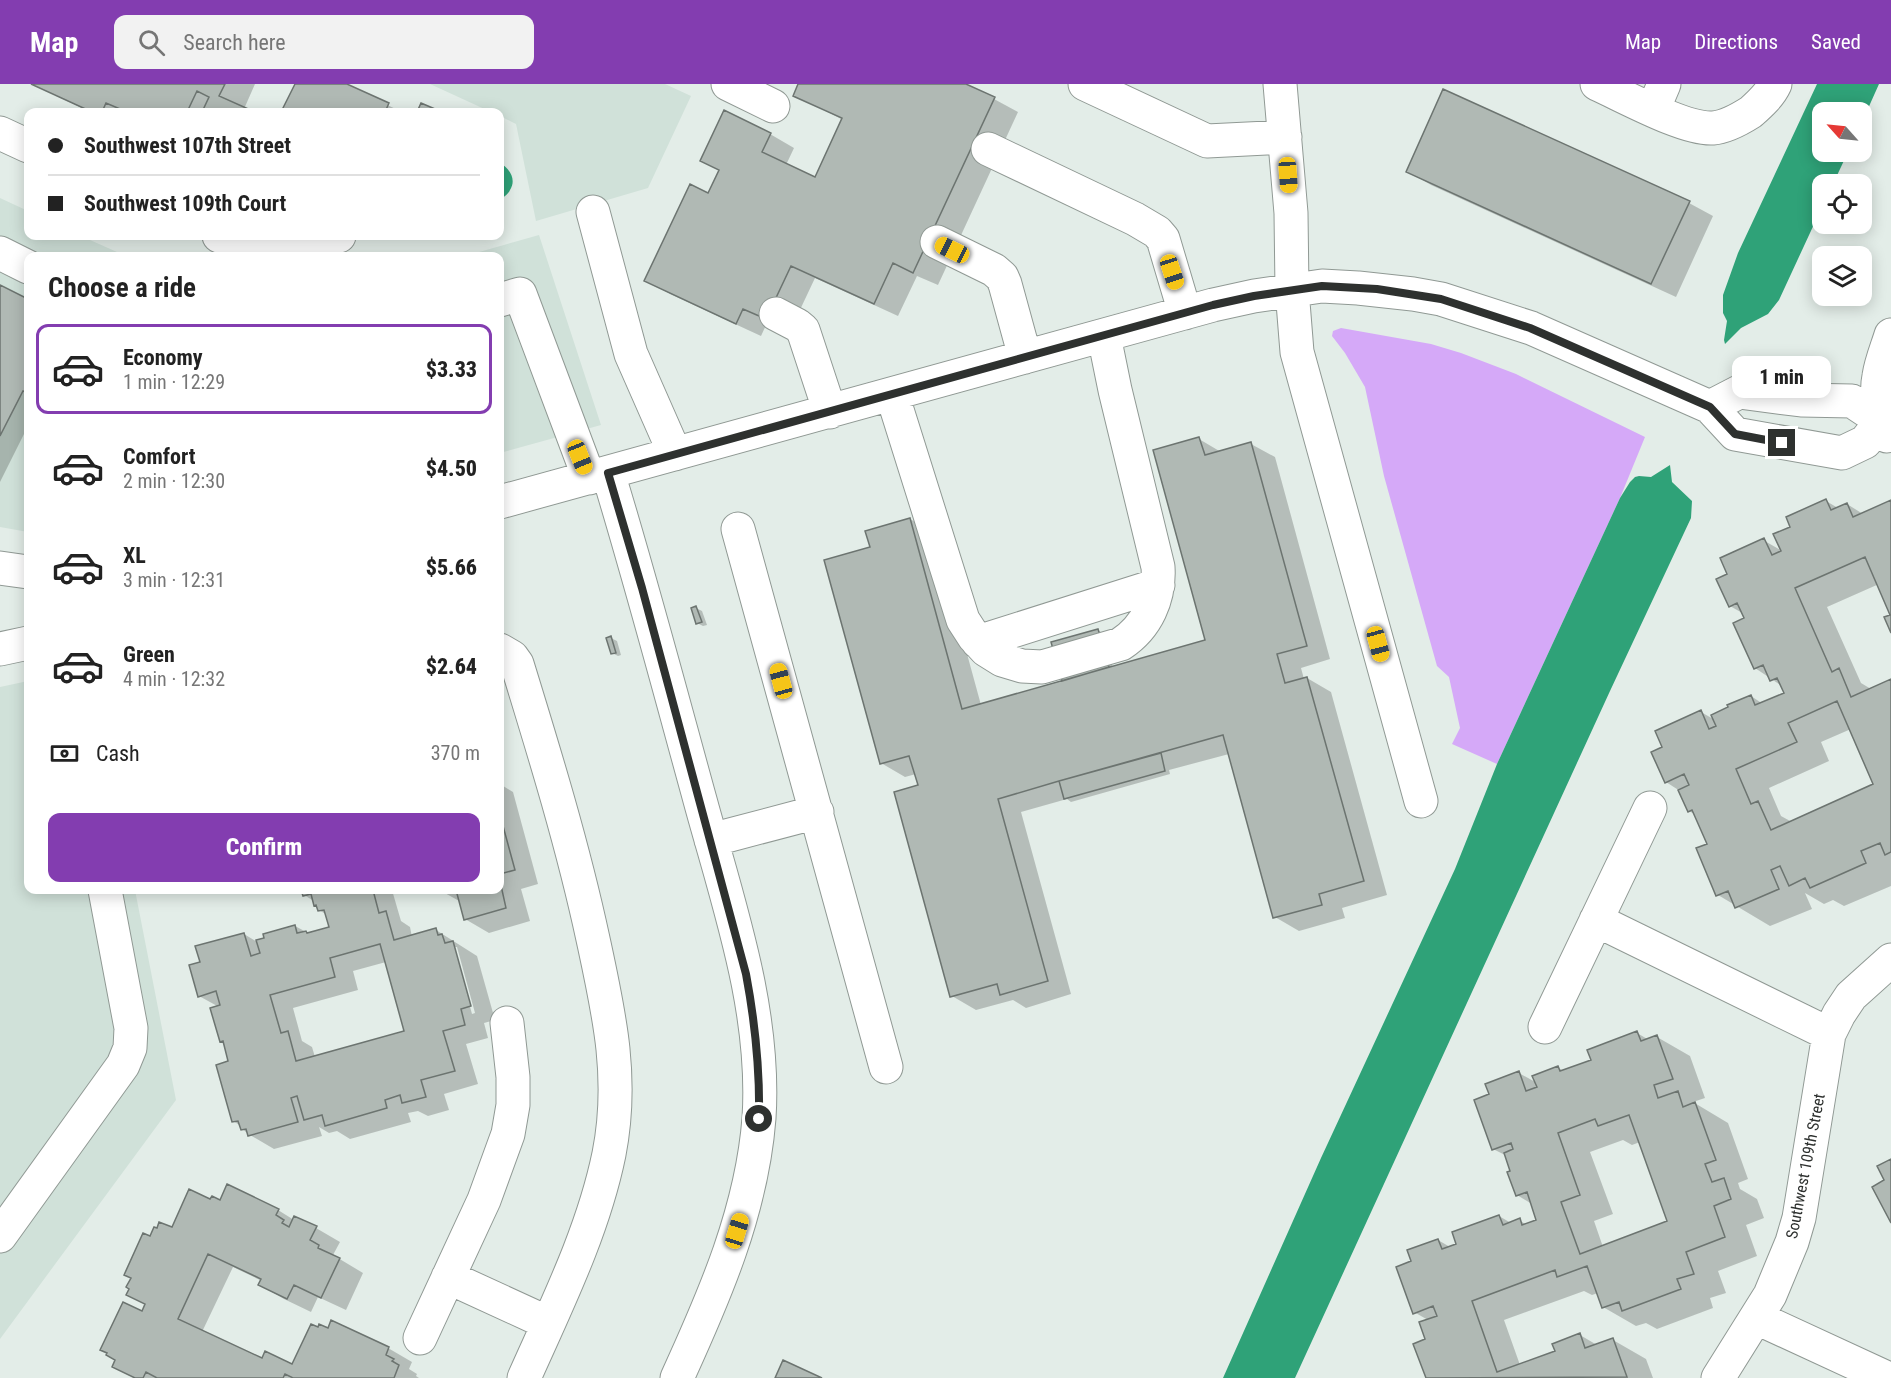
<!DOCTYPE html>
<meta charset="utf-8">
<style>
body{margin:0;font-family:"Roboto Condensed",sans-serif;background:#f2f2f2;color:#222;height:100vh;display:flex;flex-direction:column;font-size:22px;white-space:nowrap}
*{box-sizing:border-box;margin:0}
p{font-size:20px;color:#767676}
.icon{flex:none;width:33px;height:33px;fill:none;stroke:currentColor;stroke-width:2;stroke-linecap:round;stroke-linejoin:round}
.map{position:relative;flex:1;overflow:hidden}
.panel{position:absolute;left:24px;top:168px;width:480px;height:642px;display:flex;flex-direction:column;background:#fff;border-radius:12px;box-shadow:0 3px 15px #0003}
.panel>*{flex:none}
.guide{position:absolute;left:24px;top:24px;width:480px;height:132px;border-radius:12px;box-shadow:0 3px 15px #0003;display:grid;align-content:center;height:132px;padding:0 24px;background:#fff}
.needle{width:39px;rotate:297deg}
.controls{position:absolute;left:1812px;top:18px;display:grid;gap:12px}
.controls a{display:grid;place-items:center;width:60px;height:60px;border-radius:12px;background:#fff;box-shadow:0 3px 15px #0003;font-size:30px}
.end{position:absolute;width:27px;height:27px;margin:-14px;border:8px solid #2e312f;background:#fff;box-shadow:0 0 0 3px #fff}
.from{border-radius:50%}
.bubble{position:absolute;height:42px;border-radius:12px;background:#fff;box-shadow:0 3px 15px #0003;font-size:20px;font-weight:800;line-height:42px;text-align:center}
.car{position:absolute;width:18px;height:36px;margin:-18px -9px;border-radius:8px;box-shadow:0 0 4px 2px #0007;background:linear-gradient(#f5c518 24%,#345 0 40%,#f5c518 0 76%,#345 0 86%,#f5c518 0)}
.guide b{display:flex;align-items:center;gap:21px;height:57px;font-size:22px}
.guide b+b{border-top:2px solid #e0e0e0}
.guide i{width:15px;height:15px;background:#222}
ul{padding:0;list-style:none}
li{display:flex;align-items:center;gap:18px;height:90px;margin:0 12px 9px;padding:0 12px;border:3px solid transparent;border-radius:12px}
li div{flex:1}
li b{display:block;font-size:22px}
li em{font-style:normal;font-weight:800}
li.current{border-color:#833db0}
li>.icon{width:54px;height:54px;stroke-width:1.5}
h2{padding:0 24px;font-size:27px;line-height:72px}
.pay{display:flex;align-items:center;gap:15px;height:66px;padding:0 24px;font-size:22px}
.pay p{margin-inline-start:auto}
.action{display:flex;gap:12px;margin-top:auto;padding:12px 24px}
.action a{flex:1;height:69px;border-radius:12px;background:#833db0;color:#fff;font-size:24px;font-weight:800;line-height:69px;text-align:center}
header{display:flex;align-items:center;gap:36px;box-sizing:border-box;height:84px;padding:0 30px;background:#833db0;color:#fff}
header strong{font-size:28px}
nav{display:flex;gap:33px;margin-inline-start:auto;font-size:21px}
.search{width:420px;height:54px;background:#f2f2f2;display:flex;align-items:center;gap:15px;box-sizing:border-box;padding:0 21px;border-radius:12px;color:#767676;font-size:22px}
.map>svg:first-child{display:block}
.built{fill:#d0e1d9}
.green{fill:#d5a9f8}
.water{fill:#2fa278}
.shadow{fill:#0003;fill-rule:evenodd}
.building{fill:#b0b9b4;stroke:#6c7470;stroke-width:1.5;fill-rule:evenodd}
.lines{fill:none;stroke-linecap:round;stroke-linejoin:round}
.minor-casing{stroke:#909994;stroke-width:35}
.minor{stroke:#fff;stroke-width:33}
.route{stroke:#2e312f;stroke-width:8}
.labels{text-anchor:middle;stroke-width:5;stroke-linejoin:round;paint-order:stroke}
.street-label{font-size:16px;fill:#2e312f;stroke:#fff}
</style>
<header>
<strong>Map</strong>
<div class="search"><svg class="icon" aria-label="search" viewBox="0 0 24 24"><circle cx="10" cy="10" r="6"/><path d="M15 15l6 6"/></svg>Search here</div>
<nav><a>Map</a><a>Directions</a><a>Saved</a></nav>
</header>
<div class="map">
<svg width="1891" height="1294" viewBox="0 0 1891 1294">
<rect width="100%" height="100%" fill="#e3ede8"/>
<path class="built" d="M 430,0 L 665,0 L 691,12 L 648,104 L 536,137 L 516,40 L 500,32 L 500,28 L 491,28 Z
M 0,114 L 28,127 L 28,152 L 81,152 L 126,172 L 28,172 L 28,448 L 0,443 Z
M 539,151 L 601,341 L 500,369 L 500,172 L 465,172 Z
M 28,597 L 28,806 L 135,806 L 176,1016 L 0,1255 L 0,603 Z"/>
<path class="green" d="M 1341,244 L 1431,260 L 1461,269 L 1516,290 L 1645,353 L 1620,414 L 1497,680 L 1452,660 L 1460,644 L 1449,593 L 1437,582 L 1384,392 L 1365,303 L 1345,269 L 1332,252 L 1333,247 Z"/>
<path class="water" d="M 1817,0 L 1879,0 L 1862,38 L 1862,28 L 1822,28 L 1822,68 L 1848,68 L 1833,100 L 1822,100 L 1822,123 L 1779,216 L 1768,230 L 1741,244 L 1725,260 L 1724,256 L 1727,237 L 1723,229 L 1723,211 L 1738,169 Z
M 500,79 C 509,84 517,95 510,106 C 508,111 502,113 500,118 Z
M 1670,381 L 1672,398 L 1692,417 L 1691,434 L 1610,607 L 1295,1294 L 1223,1294 L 1321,1074 L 1455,785 L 1497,680 L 1620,414 L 1630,398 L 1635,393 L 1639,392 L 1651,393 Z"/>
<path class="shadow" d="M 32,0 L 255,0 L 244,25 L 251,28 L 90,28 Z
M 296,0 L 343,0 L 402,28 L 283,28 Z
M 800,0 L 963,0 L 994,15 L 1018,28 L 938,201 L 917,192 L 898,232 L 815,194 L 790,247 L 768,237 L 761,252 L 670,210 L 646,196 L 709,111 L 720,87 L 702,77 L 770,50 L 794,64 L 786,81 L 816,95 L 843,36 L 795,11 Z
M 1407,87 L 1689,119 L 1713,132 L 1676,213 L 1431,101 Z
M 0,203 L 28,216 L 28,342 L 0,398 Z
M 1199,355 L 1221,368 L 1251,360 L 1275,373 L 1330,575 L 1301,584 L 1304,595 L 1307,594 L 1331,608 L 1387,811 L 1342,824 L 1345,834 L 1299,847 L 1275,833 L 1229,670 L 1169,686 L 1170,690 L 1071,718 L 1067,715 L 1021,728 L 1071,910 L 1026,924 L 1013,916 L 976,926 L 952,912 L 919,702 L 916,690 L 905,693 L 881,679 L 872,464 L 910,435 L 934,449 L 981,621 L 1063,598 L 1098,546 L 1103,550 L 1113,584 L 1207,557 Z
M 1826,417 L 1838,424 L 1847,420 L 1863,430 L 1891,418 L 1891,529 L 1879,500 L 1827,523 L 1861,599 L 1871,605 L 1891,597 L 1891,802 L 1844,822 L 1833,816 L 1824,820 L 1805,809 L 1812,825 L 1770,842 L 1718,811 L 1709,760 L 1696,731 L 1689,727 L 1680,707 L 1666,698 L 1664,664 L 1701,628 L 1715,636 L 1751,612 L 1763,620 L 1786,609 L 1782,602 L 1755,584 L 1746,535 L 1744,530 L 1730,522 L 1729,491 L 1763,456 L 1782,467 L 1792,443 ZM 1851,645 L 1875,701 L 1792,738 L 1781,732 L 1769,704 L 1829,677 L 1821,658 Z
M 696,524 L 702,527 L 707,541 L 703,542 L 697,539 Z
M 611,554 L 617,557 L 621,571 L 618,572 L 612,569 Z
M 500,700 L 513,708 L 538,800 L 521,805 L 530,837 L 489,849 L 465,835 L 461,818 L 443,808 L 442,806 L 500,806 Z
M 302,806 L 392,806 L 401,837 L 410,843 L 412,853 L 436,846 L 477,872 L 495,936 L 484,939 L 488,954 L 466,960 L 478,1000 L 444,1010 L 449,1026 L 428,1032 L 418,1027 L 408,1029 L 411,1038 L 350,1055 L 337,1047 L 329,1049 L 319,1043 L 322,1052 L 274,1065 L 250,1051 L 242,1045 L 241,1042 L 233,1037 L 230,978 L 225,959 L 221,957 L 219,923 L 199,912 L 201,879 L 244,850 L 259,859 L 295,842 L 310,850 L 331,844 L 327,831 L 319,826 L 314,817 L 304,811 ZM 454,863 L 457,863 L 475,929 L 472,930 ZM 386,878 L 405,948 L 315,973 L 312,963 L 302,957 L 293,924 L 358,906 L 353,887 Z
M 1637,949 L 1649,956 L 1657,953 L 1690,972 L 1705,1014 L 1693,1018 L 1728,1039 L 1748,1095 L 1738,1099 L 1740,1105 L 1757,1115 L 1764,1134 L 1746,1141 L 1757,1172 L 1718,1187 L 1726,1209 L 1710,1214 L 1713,1224 L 1657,1245 L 1646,1239 L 1636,1242 L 1603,1223 L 1598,1209 L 1592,1211 L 1584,1207 L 1504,1236 L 1520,1281 L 1556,1268 L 1580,1251 L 1597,1261 L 1613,1256 L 1646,1275 L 1653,1294 L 1427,1294 L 1415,1261 L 1427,1256 L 1428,1236 L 1414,1228 L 1413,1178 L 1438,1156 L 1450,1163 L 1458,1161 L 1499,1132 L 1511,1139 L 1519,1136 L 1527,1141 L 1538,1137 L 1532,1120 L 1517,1111 L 1507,1072 L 1493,1065 L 1491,1011 L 1519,989 L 1537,999 L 1558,984 L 1564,987 L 1593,977 ZM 1623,1056 L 1632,1061 L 1640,1058 L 1669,1138 L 1603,1163 L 1594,1137 L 1613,1130 L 1590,1068 Z
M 211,1117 L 278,1126 L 294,1136 L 316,1144 L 340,1158 L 333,1171 L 363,1189 L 346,1226 L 318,1213 L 311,1228 L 284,1215 L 260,1201 L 262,1197 L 233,1183 L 202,1248 L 263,1276 L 293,1282 L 388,1264 L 412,1278 L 409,1285 L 417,1290 L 416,1292 L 419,1294 L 134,1294 L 114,1282 L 147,1221 L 151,1154 L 172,1145 Z"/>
<path class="building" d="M 31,0 L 225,0 L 219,12 L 255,28 L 202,28 L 209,13 L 197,7 L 187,28 L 127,28 L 106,19 L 102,28 L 92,28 Z
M 295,0 L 347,0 L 389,19 L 385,28 L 281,28 Z
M 798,0 L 966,0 L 995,13 L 913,189 L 893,179 L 874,220 L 791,182 L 766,235 L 743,225 L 736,240 L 644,197 L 690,100 L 708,109 L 719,86 L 700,77 L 724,26 L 771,49 L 762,68 L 815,93 L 842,34 L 793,12 Z
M 1443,5 L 1690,117 L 1651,200 L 1406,88 Z
M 421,19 L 442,28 L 417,28 Z
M 0,201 L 28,215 L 28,309 L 23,307 L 0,352 Z
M 1199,353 L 1205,371 L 1251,358 L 1307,562 L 1277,570 L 1285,599 L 1307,593 L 1364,797 L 1319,810 L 1322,821 L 1273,834 L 1223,651 L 1059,697 L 998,715 L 1048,897 L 1000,911 L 997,900 L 950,913 L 894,708 L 918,701 L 909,672 L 880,680 L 824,476 L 870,463 L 865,447 L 910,434 L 962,625 L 1205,556 L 1153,366 Z
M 1826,415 L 1831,426 L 1847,419 L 1853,433 L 1891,416 L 1891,549 L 1884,533 L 1890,531 L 1865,473 L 1795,504 L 1832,588 L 1839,584 L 1851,613 L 1891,595 L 1891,768 L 1885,771 L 1880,759 L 1861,767 L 1866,779 L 1810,804 L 1805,794 L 1789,802 L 1780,782 L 1771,786 L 1779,805 L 1735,824 L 1728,807 L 1716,812 L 1696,764 L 1707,760 L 1692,726 L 1688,728 L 1678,706 L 1689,701 L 1684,690 L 1665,699 L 1651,668 L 1662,663 L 1655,647 L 1701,626 L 1709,645 L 1716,642 L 1711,631 L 1728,623 L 1727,621 L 1751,611 L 1755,621 L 1784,609 L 1777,594 L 1770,597 L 1763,581 L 1754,585 L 1733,539 L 1744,534 L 1737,519 L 1729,523 L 1716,495 L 1727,490 L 1720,474 L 1764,454 L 1772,471 L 1781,467 L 1773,450 L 1790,443 L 1786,433 ZM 1837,617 L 1873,700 L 1771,746 L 1758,717 L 1751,720 L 1736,685 L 1797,658 L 1788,639 Z
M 696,522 L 702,538 L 696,540 L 691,524 Z
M 1098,545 L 1109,583 L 1062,597 L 1051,558 Z
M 611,552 L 616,569 L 611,570 L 606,554 Z
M 1161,669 L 1165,687 L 1064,715 L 1059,697 Z
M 500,731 L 515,786 L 500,790 Z
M 500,797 L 506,824 L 464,836 L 456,806 L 500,806 Z
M 301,806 L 373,806 L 379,829 L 386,827 L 394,856 L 436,844 L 438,851 L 442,850 L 445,859 L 453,857 L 471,922 L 461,925 L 465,941 L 443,947 L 455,987 L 421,996 L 426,1013 L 402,1019 L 400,1011 L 385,1016 L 387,1024 L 325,1042 L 322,1031 L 304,1036 L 297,1012 L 291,1014 L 298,1038 L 248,1052 L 246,1045 L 241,1046 L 238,1037 L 232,1038 L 216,981 L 228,977 L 223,957 L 220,958 L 210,924 L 220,921 L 216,907 L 198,913 L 189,881 L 200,878 L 195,862 L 244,849 L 251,872 L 260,869 L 256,856 L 264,854 L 263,850 L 295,841 L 297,849 L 306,847 L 307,849 L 329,843 L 324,826 L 318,827 L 316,821 L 314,822 L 311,810 L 303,812 ZM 380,860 L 404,947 L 296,977 L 288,947 L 281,949 L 270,911 L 335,893 L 330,874 Z
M 1637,947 L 1641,957 L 1657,951 L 1673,995 L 1654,1001 L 1658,1014 L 1678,1007 L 1683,1023 L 1695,1018 L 1716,1076 L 1705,1080 L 1712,1098 L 1724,1094 L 1731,1115 L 1714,1122 L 1725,1153 L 1686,1168 L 1694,1190 L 1677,1195 L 1681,1205 L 1622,1227 L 1619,1218 L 1602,1224 L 1587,1182 L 1557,1193 L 1555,1186 L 1472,1217 L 1497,1288 L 1555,1267 L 1552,1260 L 1580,1249 L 1585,1264 L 1613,1254 L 1627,1293 L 1426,1294 L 1413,1260 L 1425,1255 L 1419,1238 L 1437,1232 L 1433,1222 L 1413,1230 L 1396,1183 L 1411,1177 L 1407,1166 L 1438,1155 L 1442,1165 L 1456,1160 L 1452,1148 L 1499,1131 L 1503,1141 L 1520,1134 L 1522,1141 L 1536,1136 L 1527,1108 L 1516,1112 L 1507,1088 L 1510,1087 L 1504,1069 L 1513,1065 L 1511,1059 L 1492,1066 L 1474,1016 L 1489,1010 L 1485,1000 L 1519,987 L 1526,1007 L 1537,1003 L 1532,992 L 1558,982 L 1560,987 L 1591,976 L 1587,966 ZM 1629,1031 L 1667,1137 L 1580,1170 L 1561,1118 L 1580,1111 L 1558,1049 L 1595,1035 L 1598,1042 Z
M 1891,1075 L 1891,1139 L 1872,1103 L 1884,1096 L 1877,1082 Z
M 227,1100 L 279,1125 L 276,1131 L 284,1136 L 282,1139 L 289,1143 L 294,1132 L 317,1142 L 310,1156 L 319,1161 L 318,1164 L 340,1174 L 321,1214 L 294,1201 L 287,1215 L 258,1201 L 261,1195 L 208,1170 L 178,1235 L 262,1274 L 265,1267 L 292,1280 L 311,1240 L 318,1243 L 319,1240 L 328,1244 L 331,1236 L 389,1263 L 386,1271 L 394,1275 L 392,1277 L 399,1281 L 394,1294 L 293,1294 L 285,1290 L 283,1294 L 157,1294 L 146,1288 L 143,1294 L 135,1294 L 112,1283 L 115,1276 L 106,1271 L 107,1269 L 100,1266 L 123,1218 L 142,1227 L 145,1220 L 126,1211 L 129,1205 L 126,1203 L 131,1194 L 124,1191 L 143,1149 L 150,1152 L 154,1143 L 157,1144 L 159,1138 L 172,1143 L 189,1105 L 210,1115 L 212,1112 L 220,1116 Z
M 783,1276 L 822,1294 L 775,1294 Z"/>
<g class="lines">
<defs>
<path id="minor" d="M 728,0 L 773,22
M 1085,0 L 1207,57 L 1285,53
M 1280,0 L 1291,129 L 1292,206 L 1297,268 L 1421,717
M 1597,0 C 1624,12 1685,46 1713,44 C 1726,43 1740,35 1751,28 C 1760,20 1770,11 1775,0
M 1653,26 L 1664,0
M 0,49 L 28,62
M 988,65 L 1135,135 L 1157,148 L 1163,155 L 1185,229
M 593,128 L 631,270 L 675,370
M 219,152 L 257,167 L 271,169 L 339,152
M 937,158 L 994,186 L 1002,193 L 1005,200 L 1025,273
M 0,169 L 28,183
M 500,216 L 520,210 L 589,394
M 776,230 L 797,241 L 803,246 L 830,328
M 892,310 L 963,536 L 974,553 L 986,566 L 1002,576 L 1022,582 L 1042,583 L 1121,560 C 1147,543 1160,514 1158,483 L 1115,306 L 1104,252
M 1887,352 C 1880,333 1875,311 1879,292 C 1881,278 1887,264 1891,251
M 608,389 C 641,497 670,607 700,716 C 728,819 766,926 759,1034 C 752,1126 715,1211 677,1294
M 500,418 L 1213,221 L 1254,212 L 1322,202 L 1358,204 L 1413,210 L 1441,215 L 1531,244 L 1710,323 L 1735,350 L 1842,369 L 1865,358 L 1882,337 L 1852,317 L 1801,316 L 1739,308 L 1710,323
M 738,445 L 886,983
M 0,484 L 28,488
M 978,558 L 1158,501
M 0,565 L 28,559
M 500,566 L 512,573 L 517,580 C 545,671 573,762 593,855 C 609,929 624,994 609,1070 C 593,1148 556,1222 524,1294
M 711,756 L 817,728
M 1596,836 L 1829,950
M 1545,943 L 1650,724
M 0,1152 L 123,981 L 130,964 L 131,944 L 105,806
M 448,1193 L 548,1239
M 1757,1234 L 1887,1294
M 420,1254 L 484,1116 L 508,1050 L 513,1021 L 513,993 L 507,939
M 1718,1294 L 1770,1211 L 1792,1158 L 1799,1134 L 1829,950 L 1839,930 L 1851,912 L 1891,876"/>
</defs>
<use href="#minor" class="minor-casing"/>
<use href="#minor" class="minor"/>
</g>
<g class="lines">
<path class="route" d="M 759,1035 C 760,986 755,938 746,890 L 642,504 L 608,389 L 1213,221 L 1254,212 L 1322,202 L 1377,205 L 1441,215 L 1530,244 L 1710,323 L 1735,350 L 1782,359"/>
</g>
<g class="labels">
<g class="street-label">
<text transform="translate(1805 1082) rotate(-79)" y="6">Southwest 109th Street</text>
</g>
</g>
</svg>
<div class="controls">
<a><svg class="needle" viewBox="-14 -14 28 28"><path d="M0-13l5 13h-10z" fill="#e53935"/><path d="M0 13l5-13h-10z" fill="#767676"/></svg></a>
<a><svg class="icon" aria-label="locate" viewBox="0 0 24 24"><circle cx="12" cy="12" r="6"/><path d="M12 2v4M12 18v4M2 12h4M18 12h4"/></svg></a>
<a><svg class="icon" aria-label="layers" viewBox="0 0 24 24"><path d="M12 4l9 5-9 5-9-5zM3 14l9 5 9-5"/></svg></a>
</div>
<i class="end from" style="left:759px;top:1035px"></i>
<i class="end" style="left:1782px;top:359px"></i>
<div class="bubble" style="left:1732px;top:272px;width:99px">1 min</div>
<i class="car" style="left:1288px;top:91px;rotate:176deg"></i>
<i class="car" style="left:952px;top:166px;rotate:296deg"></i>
<i class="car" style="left:1172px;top:188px;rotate:162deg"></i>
<i class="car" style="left:580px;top:373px;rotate:158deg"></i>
<i class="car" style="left:1378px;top:560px;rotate:165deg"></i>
<i class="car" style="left:781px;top:597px;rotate:345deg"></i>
<i class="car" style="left:737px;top:1147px;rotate:17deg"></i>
<div class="guide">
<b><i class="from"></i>Southwest 107th Street</b>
<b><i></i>Southwest 109th Court</b>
</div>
<section class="panel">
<h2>Choose a ride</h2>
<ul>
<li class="current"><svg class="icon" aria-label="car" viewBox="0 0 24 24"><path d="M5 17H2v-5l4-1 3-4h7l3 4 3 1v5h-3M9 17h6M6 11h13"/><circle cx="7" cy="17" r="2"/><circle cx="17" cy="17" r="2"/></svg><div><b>Economy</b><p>1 min · 12:29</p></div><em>$3.33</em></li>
<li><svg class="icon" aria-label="car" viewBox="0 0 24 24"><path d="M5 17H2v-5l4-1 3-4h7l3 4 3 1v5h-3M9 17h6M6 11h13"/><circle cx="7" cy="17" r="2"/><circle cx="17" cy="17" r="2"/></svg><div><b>Comfort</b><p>2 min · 12:30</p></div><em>$4.50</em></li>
<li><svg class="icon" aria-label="car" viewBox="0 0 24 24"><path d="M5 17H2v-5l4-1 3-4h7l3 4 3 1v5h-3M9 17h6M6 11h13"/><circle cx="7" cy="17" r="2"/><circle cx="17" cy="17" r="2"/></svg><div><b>XL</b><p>3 min · 12:31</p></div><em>$5.66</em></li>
<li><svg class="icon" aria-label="car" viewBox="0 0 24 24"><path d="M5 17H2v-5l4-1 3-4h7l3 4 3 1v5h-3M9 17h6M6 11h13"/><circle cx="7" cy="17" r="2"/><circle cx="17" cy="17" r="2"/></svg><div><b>Green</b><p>4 min · 12:32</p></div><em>$2.64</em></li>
</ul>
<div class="pay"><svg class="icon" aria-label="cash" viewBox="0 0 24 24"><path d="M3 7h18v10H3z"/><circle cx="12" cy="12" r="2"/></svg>Cash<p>370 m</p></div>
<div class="action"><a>Confirm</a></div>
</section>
</div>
